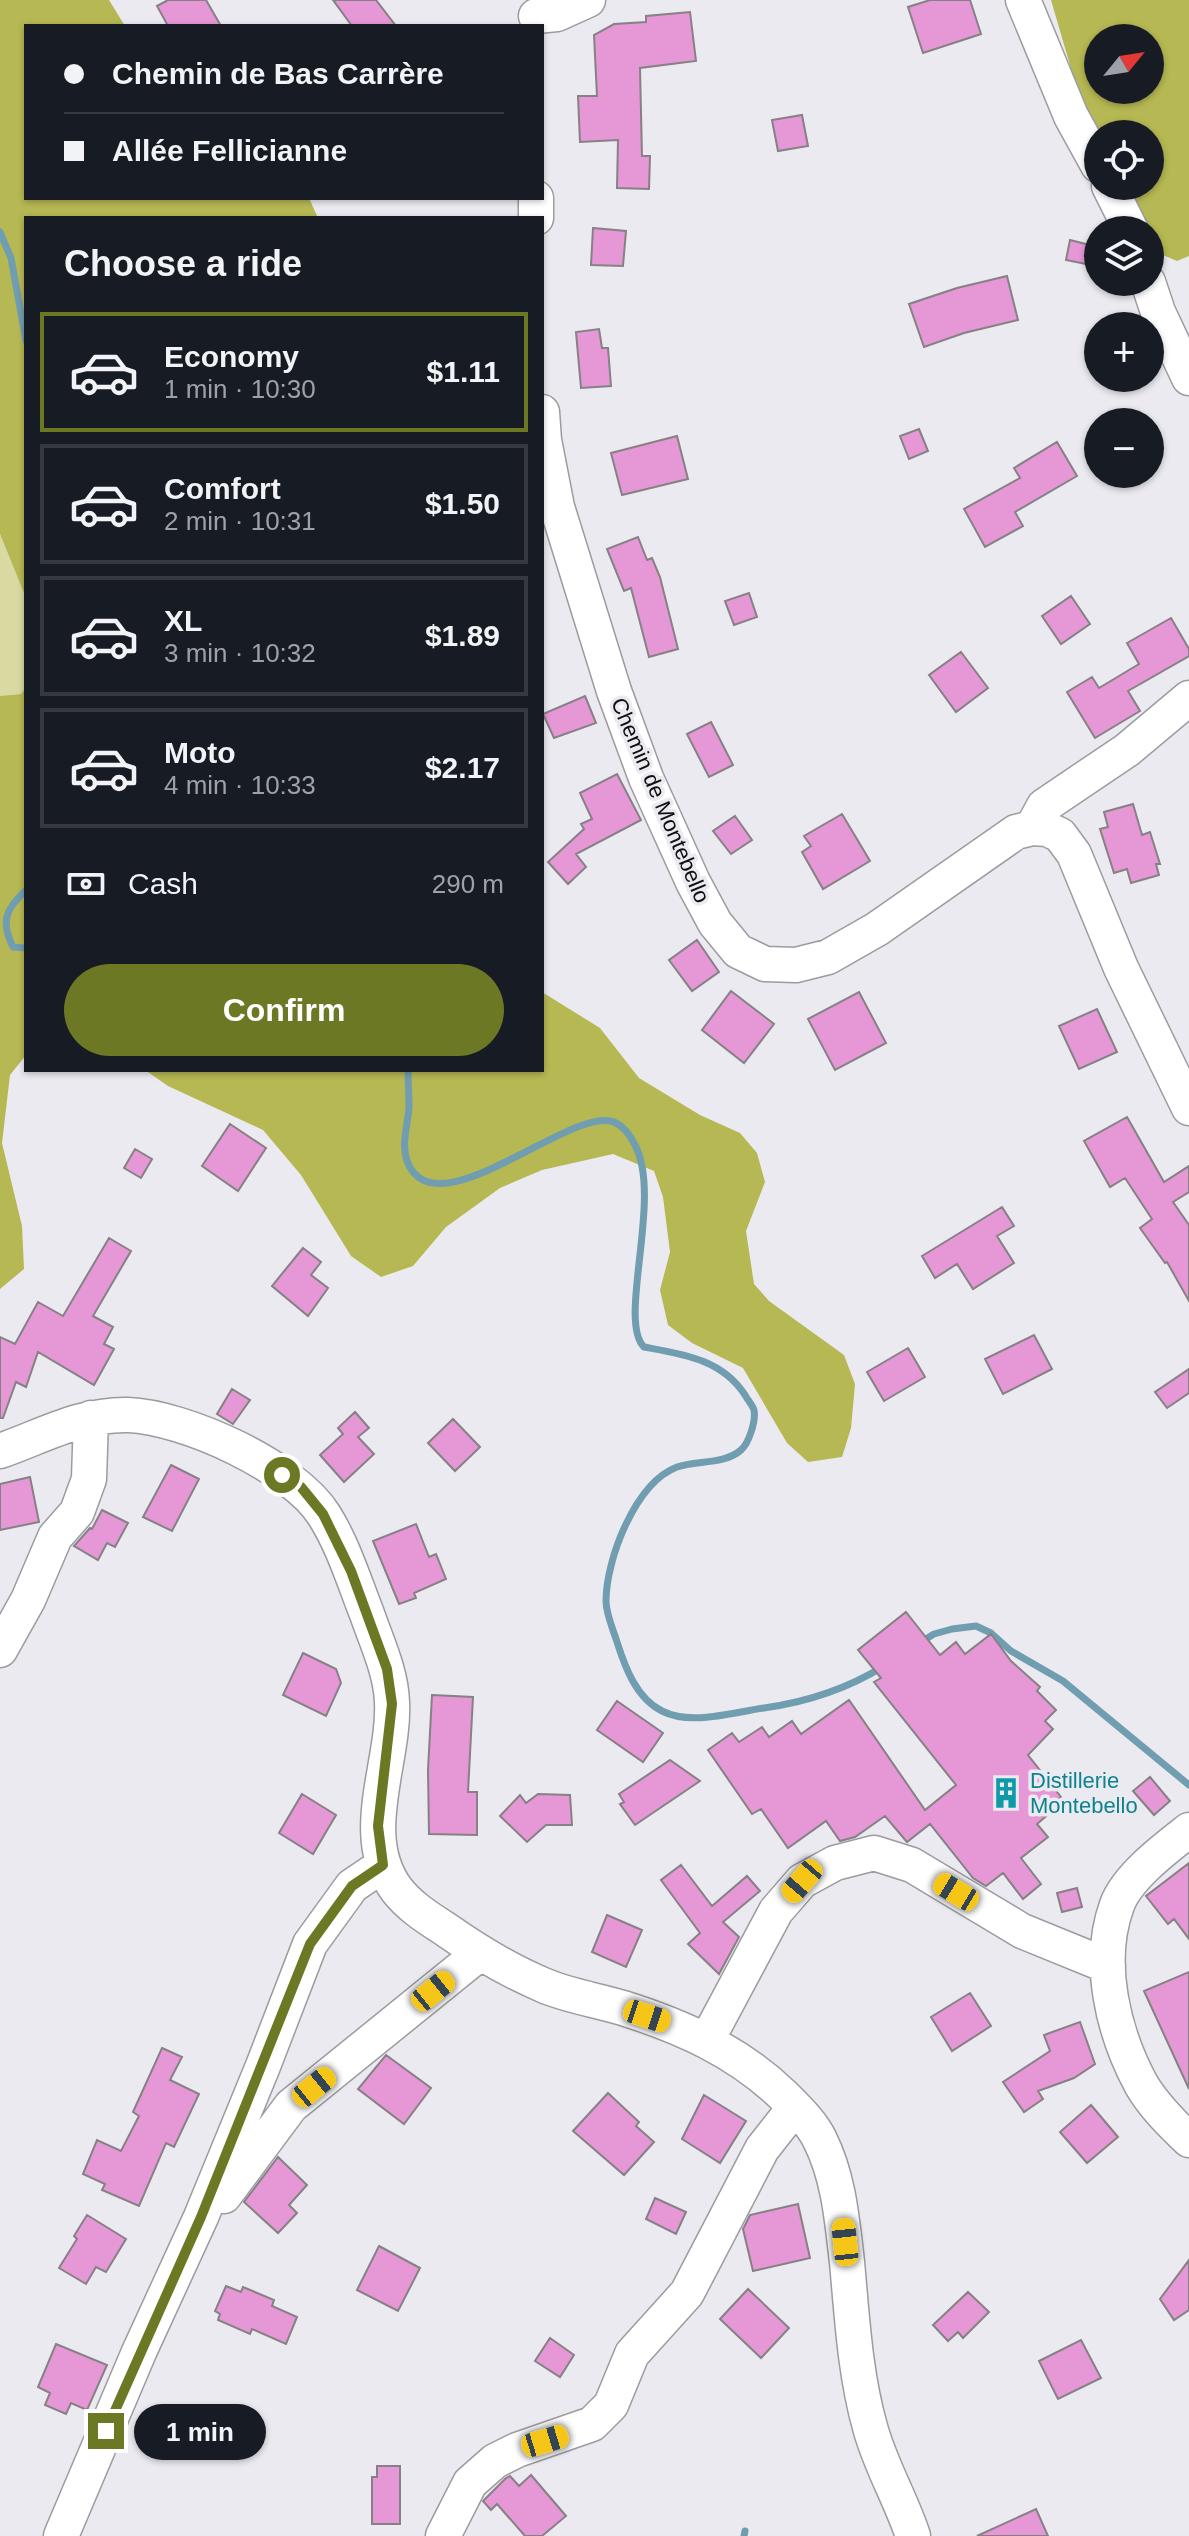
<!DOCTYPE html>
<meta charset="utf-8">
<style>
body{margin:0;font-family:Arial,sans-serif;background:#242831;color:#f1f3f6;height:100vh;display:flex;flex-direction:column;font-size:30px;white-space:nowrap}
*{box-sizing:border-box;margin:0}
p{font-size:26px;color:#9ea1a6}
.icon{flex:none;width:44px;height:44px;fill:none;stroke:currentColor;stroke-width:2;stroke-linecap:round;stroke-linejoin:round}
.map{position:relative;flex:1;overflow:hidden}
.sheet{position:absolute;left:24px;top:216px;width:520px;height:856px;display:flex;flex-direction:column;background:#171b24;border-radius:0px;box-shadow:0 2px 6px #0004}
.sheet>*{flex:none}
.guide{position:absolute;left:24px;top:24px;width:520px;height:176px;border-radius:0px;box-shadow:0 2px 6px #0004;display:grid;align-content:center;height:176px;padding:0 40px;background:#171b24}
.needle{width:52px;rotate:60deg}
.fabs{position:absolute;left:1084px;top:24px;display:grid;gap:16px}
.fabs a{display:grid;place-items:center;width:80px;height:80px;border-radius:50%;background:#171b24;box-shadow:0 2px 6px #0004;font-size:40px}
.end{position:absolute;width:36px;height:36px;margin:-18px;border:10px solid #6d7824;background:#fff;box-shadow:0 0 0 4px #fff}
.from{border-radius:50%}
.bubble{position:absolute;height:56px;border-radius:28px;background:#171b24;box-shadow:0 2px 6px #0004;font-size:26px;font-weight:700;line-height:56px;text-align:center}
.car{position:absolute;width:24px;height:48px;margin:-24px -12px;border-radius:10px;box-shadow:0 0 6px 2px #0007;background:linear-gradient(#f5c518 24%,#345 0 40%,#f5c518 0 76%,#345 0 86%,#f5c518 0)}
.guide b{display:flex;align-items:center;gap:28px;height:76px;font-size:30px}
.guide b+b{border-top:2px solid #363941}
.guide i{width:20px;height:20px;background:#f1f3f6}
ul{padding:0;list-style:none}
li{display:flex;align-items:center;gap:24px;height:120px;margin:0 16px 12px;padding:0 24px;border:4px solid #363941;border-radius:0px}
li div{flex:1}
li b{display:block;font-size:30px}
li em{font-style:normal;font-weight:700}
li.active{border-color:#6d7824}
li>.icon{width:72px;height:72px;stroke-width:1.5}
h2{padding:0 40px;font-size:36px;line-height:96px}
.pay{display:flex;align-items:center;gap:20px;height:88px;padding:0 40px;font-size:30px}
.pay p{margin-inline-start:auto}
.action{display:flex;gap:16px;margin-top:auto;padding:16px 40px}
.action a{flex:1;height:92px;border-radius:48px;background:#6d7824;color:#fff;font-size:32px;font-weight:700;line-height:92px;text-align:center}
.map>svg:first-child{display:block}
.green{fill:#d8daa1}
.forest{fill:#b6b853;fill-rule:evenodd}
.lines{fill:none;stroke-linecap:round;stroke-linejoin:round}
.stream{stroke:#719db1;stroke-width:7}
.building{fill:#e697d6;stroke:#858184;stroke-width:2}
.minor-casing{stroke:#9b9ba0;stroke-width:37}
.minor{stroke:#fff;stroke-width:34}
.route{stroke:#6d7824;stroke-width:10}
.labels{text-anchor:middle;stroke-width:7;stroke-linejoin:round;paint-order:stroke}
.street-label{font-size:22px;fill:#0f0f10;stroke:#ebeaf0}
.culture-label{font-size:22px;fill:#0d838f;stroke:#ebeaf0;text-anchor:start}
</style>
<div class="map">
<svg width="1189" height="2536" viewBox="0 0 1189 2536">
<rect width="100%" height="100%" fill="#ebeaf0"/>
<path class="green" d="M 0,534 L 26,598 L 26,687 L 21,694 L 0,696 Z"/>
<path class="forest" d="M 0,0 L 109,0 L 125,26 L 26,26 L 26,198 L 309,198 L 318,218 L 26,218 L 26,598 L 0,534 Z
M 1051,0 L 1189,0 L 1189,256 L 1177,261 L 1163,255 L 1127,186 L 1150,186 L 1150,134 L 1100,134 L 1079,96 ZM 1098,38 L 1150,38 L 1150,90 L 1098,90 Z
M 26,687 L 26,1055 L 10,1075 L 2,1143 L 22,1226 L 24,1269 L 0,1289 L 0,696 L 21,694 Z
M 542,992 L 600,1028 L 639,1078 L 700,1115 L 740,1133 L 757,1153 L 765,1182 L 746,1231 L 754,1284 L 769,1301 L 844,1355 L 855,1384 L 851,1428 L 842,1457 L 808,1462 L 787,1443 L 743,1368 L 692,1343 L 668,1325 L 660,1290 L 670,1252 L 663,1197 L 654,1171 L 613,1154 L 542,1170 L 500,1188 L 446,1227 L 413,1266 L 381,1277 L 351,1256 L 301,1175 L 263,1130 L 168,1086 L 145,1070 L 542,1070 Z"/>
<g class="lines">
<path class="stream" d="M 0,232 L 11,258 L 26,341
M 26,890 C 6,909 0,921 13,947 L 26,948
M 408,1070 C 408,1082 409,1094 409,1107 C 408,1124 401,1144 407,1161 C 435,1235 575,1101 616,1123 C 624,1127 631,1137 635,1145 C 663,1198 617,1320 644,1347 C 682,1354 722,1359 745,1395 C 747,1399 753,1406 754,1410 C 756,1421 749,1443 741,1450 C 724,1465 696,1460 677,1467 C 635,1483 606,1560 606,1601 C 606,1614 613,1629 617,1642 C 625,1667 636,1698 662,1711 C 691,1726 734,1712 764,1708 C 807,1702 847,1689 884,1666
M 921,1642 L 934,1634 L 952,1629 L 976,1626 L 991,1633 L 1011,1651 L 1063,1681 L 1189,1785
M 744,2536 L 745,2531"/>
</g>
<path class="building" d="M 168,0 L 206,0 L 221,26 L 168,26 L 157,6 Z
M 333,0 L 376,0 L 396,26 L 352,26 Z
M 930,0 L 970,0 L 981,34 L 923,53 L 908,7 Z
M 690,12 L 696,61 L 640,68 L 642,156 L 650,156 L 649,189 L 617,188 L 618,140 L 580,142 L 578,96 L 597,96 L 594,35 L 614,24 L 646,22 L 646,16 Z
M 802,115 L 808,146 L 778,151 L 772,120 Z
M 593,228 L 626,231 L 623,266 L 591,265 Z
M 1070,240 L 1098,247 L 1096,266 L 1066,260 Z
M 1007,276 L 1018,320 L 964,333 L 924,347 L 909,304 L 957,288 Z
M 599,329 L 602,348 L 608,348 L 611,386 L 581,388 L 576,332 Z
M 919,429 L 928,451 L 909,459 L 900,436 Z
M 677,436 L 688,479 L 622,495 L 611,453 Z
M 1057,442 L 1077,476 L 1015,512 L 1023,526 L 985,547 L 964,509 L 1020,478 L 1014,468 Z
M 638,537 L 647,560 L 652,558 L 660,577 L 678,649 L 649,657 L 631,588 L 624,591 L 607,549 Z
M 749,593 L 757,617 L 734,625 L 725,601 Z
M 1071,596 L 1090,624 L 1061,644 L 1042,616 Z
M 1171,618 L 1189,649 L 1189,656 L 1128,691 L 1140,711 L 1095,738 L 1067,692 L 1092,677 L 1099,688 L 1139,664 L 1127,643 Z
M 961,652 L 988,688 L 956,712 L 929,675 Z
M 585,696 L 596,723 L 554,738 L 543,714 Z
M 711,722 L 733,765 L 709,777 L 687,734 Z
M 617,774 L 641,820 L 576,854 L 586,867 L 568,884 L 548,862 L 584,829 L 581,824 L 592,819 L 580,793 Z
M 1133,804 L 1142,835 L 1150,832 L 1160,864 L 1156,864 L 1159,875 L 1131,883 L 1127,869 L 1114,873 L 1100,829 L 1108,827 L 1104,812 Z
M 842,814 L 870,861 L 823,889 L 802,852 L 811,846 L 804,836 Z
M 735,816 L 752,840 L 731,854 L 713,831 Z
M 697,940 L 719,972 L 692,991 L 669,960 Z
M 731,991 L 774,1024 L 744,1063 L 702,1030 Z
M 859,992 L 886,1043 L 835,1070 L 808,1019 Z
M 1097,1009 L 1117,1052 L 1079,1069 L 1059,1026 Z
M 1127,1117 L 1164,1182 L 1189,1166 L 1189,1192 L 1173,1202 L 1189,1225 L 1189,1301 L 1167,1262 L 1165,1263 L 1140,1228 L 1152,1219 L 1125,1178 L 1110,1187 L 1084,1141 Z
M 230,1124 L 266,1148 L 238,1191 L 202,1166 Z
M 135,1149 L 152,1159 L 141,1178 L 124,1168 Z
M 1002,1207 L 1014,1226 L 997,1236 L 1014,1263 L 973,1289 L 957,1264 L 935,1278 L 922,1256 Z
M 109,1238 L 131,1251 L 93,1316 L 113,1327 L 104,1344 L 114,1349 L 94,1385 L 38,1352 L 26,1387 L 16,1382 L 3,1418 L 0,1418 L 0,1337 L 15,1344 L 38,1302 L 63,1316 Z
M 303,1248 L 321,1262 L 311,1275 L 328,1288 L 308,1316 L 272,1286 Z
M 1034,1335 L 1052,1369 L 1003,1394 L 985,1359 Z
M 908,1348 L 925,1377 L 884,1401 L 867,1372 Z
M 1189,1369 L 1189,1393 L 1167,1408 L 1155,1392 Z
M 232,1389 L 250,1400 L 233,1424 L 217,1414 Z
M 355,1412 L 369,1428 L 358,1437 L 374,1454 L 344,1482 L 320,1455 L 343,1434 L 338,1428 Z
M 453,1419 L 480,1447 L 455,1471 L 428,1443 Z
M 171,1465 L 199,1479 L 172,1531 L 143,1517 Z
M 30,1477 L 39,1522 L 0,1530 L 0,1484 Z
M 102,1510 L 128,1523 L 115,1547 L 107,1543 L 98,1560 L 74,1546 L 90,1528 L 92,1529 Z
M 416,1524 L 429,1557 L 436,1554 L 446,1579 L 414,1593 L 416,1598 L 399,1604 L 373,1541 Z
M 906,1612 L 940,1655 L 956,1642 L 965,1654 L 991,1634 L 1011,1661 L 1040,1687 L 1037,1691 L 1056,1710 L 1045,1721 L 1053,1729 L 1028,1755 L 1061,1797 L 1056,1801 L 1059,1805 L 1037,1824 L 1048,1837 L 1021,1858 L 1041,1884 L 1023,1899 L 1003,1873 L 986,1886 L 973,1878 L 930,1824 L 907,1842 L 885,1816 L 855,1837 L 840,1841 L 826,1821 L 788,1848 L 761,1809 L 752,1814 L 708,1750 L 732,1733 L 739,1742 L 762,1727 L 769,1737 L 792,1721 L 801,1734 L 849,1700 L 925,1810 L 956,1785 L 874,1682 L 881,1678 L 858,1650 Z
M 303,1653 L 336,1669 L 341,1683 L 326,1716 L 283,1695 Z
M 432,1695 L 473,1697 L 468,1792 L 477,1792 L 477,1835 L 429,1834 L 428,1770 Z
M 617,1701 L 663,1733 L 643,1762 L 597,1730 Z
M 670,1760 L 700,1781 L 635,1825 L 620,1804 L 624,1802 L 619,1794 Z
M 1150,1777 L 1170,1801 L 1154,1815 L 1133,1791 Z
M 302,1794 L 336,1815 L 313,1854 L 279,1833 Z
M 538,1794 L 570,1795 L 572,1825 L 546,1825 L 527,1842 L 500,1816 L 520,1795 L 526,1803 Z
M 1189,1863 L 1189,1939 L 1174,1919 L 1168,1924 L 1146,1896 Z
M 681,1865 L 712,1906 L 747,1876 L 760,1891 L 723,1922 L 739,1937 L 719,1974 L 688,1944 L 700,1933 L 661,1880 Z
M 1077,1888 L 1082,1907 L 1062,1912 L 1057,1893 Z
M 607,1915 L 642,1930 L 626,1967 L 592,1952 Z
M 1189,1972 L 1189,2089 L 1144,1991 Z
M 970,1993 L 991,2026 L 952,2051 L 931,2017 Z
M 1080,2022 L 1095,2064 L 1074,2078 L 1038,2091 L 1043,2099 L 1024,2112 L 1003,2082 L 1050,2051 L 1044,2035 Z
M 162,2048 L 182,2057 L 170,2080 L 199,2094 L 174,2147 L 166,2143 L 139,2206 L 102,2190 L 105,2184 L 83,2174 L 97,2140 L 121,2151 L 139,2116 L 133,2112 Z
M 386,2055 L 431,2088 L 404,2124 L 358,2089 Z
M 608,2093 L 639,2122 L 636,2126 L 654,2142 L 624,2175 L 573,2131 Z
M 704,2095 L 746,2121 L 720,2163 L 682,2139 Z
M 1091,2105 L 1118,2137 L 1087,2163 L 1060,2132 Z
M 278,2157 L 307,2185 L 289,2205 L 297,2213 L 278,2233 L 244,2202 Z
M 655,2198 L 686,2212 L 676,2234 L 646,2219 Z
M 798,2204 L 810,2258 L 753,2271 L 743,2229 L 750,2215 Z
M 87,2215 L 126,2239 L 106,2272 L 96,2267 L 86,2284 L 59,2268 L 77,2239 L 74,2236 Z
M 379,2246 L 420,2268 L 398,2311 L 357,2290 Z
M 1189,2260 L 1189,2310 L 1174,2320 L 1160,2299 Z
M 226,2286 L 241,2292 L 243,2287 L 274,2300 L 272,2306 L 297,2317 L 286,2344 L 252,2329 L 250,2334 L 218,2320 L 220,2314 L 215,2311 Z
M 748,2289 L 789,2328 L 761,2358 L 720,2319 Z
M 968,2292 L 989,2312 L 963,2338 L 958,2332 L 948,2341 L 933,2325 Z
M 550,2338 L 574,2355 L 560,2377 L 535,2361 Z
M 1081,2340 L 1101,2378 L 1058,2399 L 1039,2361 Z
M 56,2344 L 107,2365 L 87,2410 L 71,2403 L 66,2414 L 45,2405 L 50,2393 L 38,2387 Z
M 377,2466 L 400,2466 L 400,2524 L 372,2524 L 372,2477 L 377,2477 Z
M 531,2475 L 566,2516 L 542,2536 L 525,2536 L 497,2504 L 491,2510 L 483,2501 L 506,2478 L 510,2476 L 519,2486 Z
M 1036,2509 L 1048,2536 L 977,2536 Z"/>
<g class="lines">
<defs>
<path id="minor" d="M 1023,0 L 1071,116 L 1098,165
M 536,16 L 557,14 L 588,0
M 1109,186 L 1131,230
M 536,198 L 536,218
M 1148,282 L 1158,312 L 1189,378
M 542,412 L 544,440 L 557,507 L 614,691 L 646,778 L 693,882 L 715,923 L 738,951 L 765,964 L 796,965 L 828,957 L 877,929 L 1016,832 L 1032,828 L 1047,829 L 1060,835 L 1074,854 L 1121,968 L 1189,1108
M 1032,828 L 1044,806 L 1127,750 L 1189,698
M 0,1451 C 43,1436 80,1414 128,1415 C 184,1417 293,1466 324,1515 C 343,1545 354,1581 367,1614 C 377,1643 391,1672 392,1702 C 395,1762 356,1836 397,1890 C 411,1908 430,1919 448,1931 C 478,1952 510,1971 543,1985 C 568,1996 597,2000 623,2008 C 683,2027 737,2051 783,2095 C 796,2108 812,2123 820,2140 C 839,2178 842,2220 847,2262 C 852,2317 855,2374 870,2427 C 880,2465 901,2499 913,2536
M 0,1650 L 28,1600 L 55,1537 L 77,1512 L 89,1479 L 91,1418
M 1189,1830 C 1166,1848 1127,1877 1117,1905 C 1096,1962 1113,2032 1141,2084 C 1153,2105 1171,2123 1189,2140
M 707,2040 L 776,1911 L 802,1881 L 835,1863 L 874,1853 L 912,1865 L 1022,1931 L 1108,1966
M 224,2196 L 291,2106 L 480,1953
M 61,2536 L 139,2352 L 201,2217 L 263,2066 L 310,1944 L 352,1886 L 383,1865
M 443,2536 L 470,2483 L 495,2461 L 517,2450 L 592,2424 L 611,2405 L 632,2354 L 687,2293 L 762,2149 L 795,2107"/>
</defs>
<use href="#minor" class="minor-casing"/>
<use href="#minor" class="minor"/>
</g>
<g class="lines">
<path class="route" d="M 106,2431 L 201,2217 L 310,1944 L 352,1886 L 383,1865 L 378,1826 L 392,1704 L 387,1669 L 351,1571 L 323,1514 L 301,1487 L 282,1475"/>
</g>
<defs>
<symbol id="building-bare" viewBox="-9 -9 18 18"><path d="M-4-6H4V6H1V3H-1V6H-4ZM-2.5-4.3h1.7v1.8h-1.7ZM.8-4.3h1.7v1.8H.8ZM-2.5-1h1.7V.8h-1.7ZM.8-1h1.7V.8H.8Z" fill="#0f9aa8" stroke="#ebeaf0" stroke-width="2.5" paint-order="stroke"/></symbol>
</defs>
<g fill-rule="evenodd">
<use href="#building-bare" x="984" y="1771" width="44" height="44"/>
</g>
<g class="labels">
<g class="street-label">
<text transform="translate(661 800) rotate(67)" y="8">Chemin de Montebello</text>
</g>
<g class="culture-label">
<text x="1030" y="1788">Distillerie<tspan x="1030" dy="25">Montebello</tspan></text>
</g>
</g>
</svg>
<div class="fabs">
<a><svg class="needle" viewBox="-14 -14 28 28"><path d="M0-13l5 13h-10z" fill="#e53935"/><path d="M0 13l5-13h-10z" fill="#9ea1a6"/></svg></a>
<a><svg class="icon" aria-label="locate" viewBox="0 0 24 24"><circle cx="12" cy="12" r="6"/><path d="M12 2v4M12 18v4M2 12h4M18 12h4"/></svg></a>
<a><svg class="icon" aria-label="layers" viewBox="0 0 24 24"><path d="M12 4l9 5-9 5-9-5zM3 14l9 5 9-5"/></svg></a>
<a>+</a>
<a>−</a>
</div>
<i class="end from" style="left:282px;top:1475px"></i>
<i class="end" style="left:106px;top:2431px"></i>
<div class="bubble" style="left:134px;top:2404px;width:132px">1 min</div>
<i class="car" style="left:802px;top:1881px;rotate:221deg"></i>
<i class="car" style="left:956px;top:1892px;rotate:301deg"></i>
<i class="car" style="left:433px;top:1991px;rotate:51deg"></i>
<i class="car" style="left:647px;top:2016px;rotate:108deg"></i>
<i class="car" style="left:314px;top:2087px;rotate:51deg"></i>
<i class="car" style="left:845px;top:2242px;rotate:354deg"></i>
<i class="car" style="left:545px;top:2441px;rotate:73deg"></i>
<div class="guide">
<b><i class="from"></i>Chemin de Bas Carrère</b>
<b><i></i>Allée Fellicianne</b>
</div>
<section class="sheet">
<h2>Choose a ride</h2>
<ul>
<li class="active"><svg class="icon" aria-label="car" viewBox="0 0 24 24"><path d="M5 17H2v-5l4-1 3-4h7l3 4 3 1v5h-3M9 17h6M6 11h13"/><circle cx="7" cy="17" r="2"/><circle cx="17" cy="17" r="2"/></svg><div><b>Economy</b><p>1 min · 10:30</p></div><em>$1.11</em></li>
<li><svg class="icon" aria-label="car" viewBox="0 0 24 24"><path d="M5 17H2v-5l4-1 3-4h7l3 4 3 1v5h-3M9 17h6M6 11h13"/><circle cx="7" cy="17" r="2"/><circle cx="17" cy="17" r="2"/></svg><div><b>Comfort</b><p>2 min · 10:31</p></div><em>$1.50</em></li>
<li><svg class="icon" aria-label="car" viewBox="0 0 24 24"><path d="M5 17H2v-5l4-1 3-4h7l3 4 3 1v5h-3M9 17h6M6 11h13"/><circle cx="7" cy="17" r="2"/><circle cx="17" cy="17" r="2"/></svg><div><b>XL</b><p>3 min · 10:32</p></div><em>$1.89</em></li>
<li><svg class="icon" aria-label="car" viewBox="0 0 24 24"><path d="M5 17H2v-5l4-1 3-4h7l3 4 3 1v5h-3M9 17h6M6 11h13"/><circle cx="7" cy="17" r="2"/><circle cx="17" cy="17" r="2"/></svg><div><b>Moto</b><p>4 min · 10:33</p></div><em>$2.17</em></li>
</ul>
<div class="pay"><svg class="icon" aria-label="cash" viewBox="0 0 24 24"><path d="M3 7h18v10H3z"/><circle cx="12" cy="12" r="2"/></svg>Cash<p>290 m</p></div>
<div class="action"><a>Confirm</a></div>
</section>
</div>
